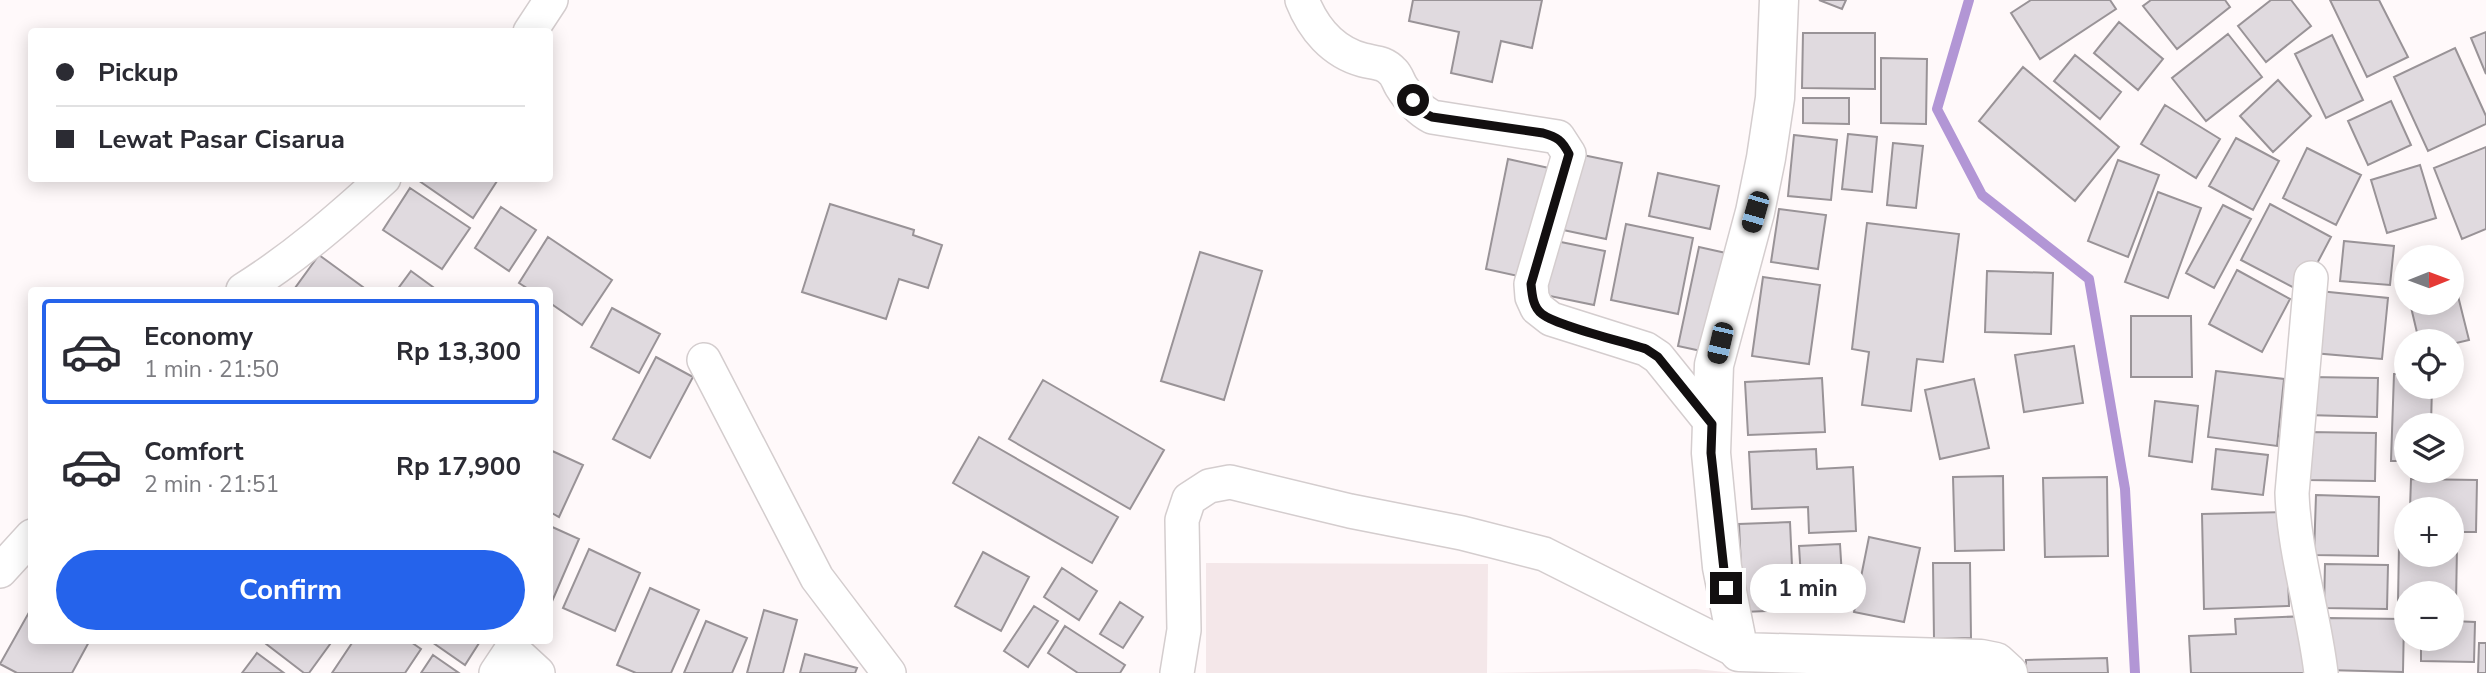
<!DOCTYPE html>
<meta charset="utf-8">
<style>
body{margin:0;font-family:"Nunito Sans",sans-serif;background:#f2f2f3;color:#2b2b33;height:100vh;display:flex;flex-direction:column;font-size:26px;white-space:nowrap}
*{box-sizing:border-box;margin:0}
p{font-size:23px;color:#7c7c81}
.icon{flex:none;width:38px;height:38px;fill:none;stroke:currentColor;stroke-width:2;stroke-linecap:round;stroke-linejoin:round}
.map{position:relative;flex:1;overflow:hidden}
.sheet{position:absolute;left:28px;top:287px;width:525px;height:357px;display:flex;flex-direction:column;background:#fff;border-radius:7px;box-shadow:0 4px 18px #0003}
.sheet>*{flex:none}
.guide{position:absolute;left:28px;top:28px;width:525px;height:154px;border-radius:7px;box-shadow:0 4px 18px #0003;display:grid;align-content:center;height:154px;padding:0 28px;background:#fff}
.needle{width:46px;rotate:89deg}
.controls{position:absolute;left:2394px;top:245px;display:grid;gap:14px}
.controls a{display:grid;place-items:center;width:70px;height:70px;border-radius:50%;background:#fff;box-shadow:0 4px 18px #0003;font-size:35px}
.end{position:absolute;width:32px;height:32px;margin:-16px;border:9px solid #120f10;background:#fff;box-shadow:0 0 0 4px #fff}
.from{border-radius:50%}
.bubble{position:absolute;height:49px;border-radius:24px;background:#fff;box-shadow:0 4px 18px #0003;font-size:23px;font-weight:700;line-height:49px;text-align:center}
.car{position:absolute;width:21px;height:42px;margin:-21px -10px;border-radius:9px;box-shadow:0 0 5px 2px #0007;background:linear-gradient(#222 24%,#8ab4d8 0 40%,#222 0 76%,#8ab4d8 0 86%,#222 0)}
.guide b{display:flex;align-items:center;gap:24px;height:66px;font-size:26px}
.guide b+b{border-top:2px solid #e1e1e2}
.guide i{width:18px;height:18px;background:#2b2b33}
ul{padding:12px 0 0;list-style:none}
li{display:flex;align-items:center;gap:21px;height:105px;margin:0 14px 10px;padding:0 14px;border:4px solid transparent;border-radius:7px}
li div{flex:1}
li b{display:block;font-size:26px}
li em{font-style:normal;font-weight:700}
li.on{border-color:#2563eb}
li>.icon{width:63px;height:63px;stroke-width:1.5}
.button{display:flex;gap:14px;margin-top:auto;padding:14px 28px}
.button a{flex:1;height:80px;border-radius:42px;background:#2563eb;color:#fff;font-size:28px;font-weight:700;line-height:80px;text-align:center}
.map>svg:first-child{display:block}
.built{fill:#f4e7e9}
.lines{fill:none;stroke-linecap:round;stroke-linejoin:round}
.stream{stroke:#b296d5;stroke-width:10}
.building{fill:#e0dadf;stroke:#999397;stroke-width:2}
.street-casing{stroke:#d4cdce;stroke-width:36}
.secondary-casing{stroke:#d4cdce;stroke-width:41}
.street{stroke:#fff;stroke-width:33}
.secondary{stroke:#fff;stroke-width:38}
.route{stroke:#120f10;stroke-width:9}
</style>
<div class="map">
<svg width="2486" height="673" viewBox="0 0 2486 673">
<rect width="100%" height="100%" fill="#fff9fa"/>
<path class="built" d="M 1206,563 L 1488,564 L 1487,673 L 1696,669 L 1734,673 L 1206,673 Z"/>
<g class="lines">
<path class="stream" d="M 1969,0 L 1937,109 L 1982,195 L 2089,279 L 2125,489 L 2135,673"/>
</g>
<path class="building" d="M 1413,0 L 1542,0 L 1532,48 L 1501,41 L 1492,82 L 1451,73 L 1459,32 L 1409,21 Z
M 1819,0 L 1846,0 L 1842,9 Z
M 2031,0 L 2110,0 L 2116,9 L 2040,59 L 2011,13 Z
M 2151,0 L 2225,0 L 2230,7 L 2177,49 L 2143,6 Z
M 2271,0 L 2291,0 L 2311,26 L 2266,62 L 2238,26 Z
M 2330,0 L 2379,0 L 2408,57 L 2367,77 Z
M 2119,22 L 2163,59 L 2138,90 L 2094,53 Z
M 2486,32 L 2486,74 L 2471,38 Z
M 1803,33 L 1875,33 L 1875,89 L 1802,88 Z
M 2228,34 L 2262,77 L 2206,121 L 2172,78 Z
M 2332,35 L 2363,100 L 2326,118 L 2295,54 Z
M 2455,48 L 2486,116 L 2486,124 L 2428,151 L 2394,77 Z
M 2075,55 L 2121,92 L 2100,119 L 2054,81 Z
M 1881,58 L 1927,59 L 1926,124 L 1881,123 Z
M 2023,67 L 2119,147 L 2075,201 L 1979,121 Z
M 2278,80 L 2311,116 L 2273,152 L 2240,116 Z
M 1803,98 L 1849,98 L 1849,124 L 1803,123 Z
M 2391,101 L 2411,145 L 2368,165 L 2348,121 Z
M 2165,105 L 2220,139 L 2196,178 L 2141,144 Z
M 1848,134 L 1877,137 L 1872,192 L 1842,189 Z
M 1794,135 L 1837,140 L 1831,200 L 1788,196 Z
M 2236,138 L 2279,161 L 2253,210 L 2209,186 Z
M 1893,143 L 1923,146 L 1916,208 L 1887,205 Z
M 2486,147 L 2486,229 L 2462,239 L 2434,168 Z
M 2307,148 L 2361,175 L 2336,225 L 2283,198 Z
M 1578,154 L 1622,163 L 1606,239 L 1563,230 Z
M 1508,159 L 1549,168 L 1527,278 L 1486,269 Z
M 2118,160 L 2159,175 L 2128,257 L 2088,241 Z
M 2420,165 L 2436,218 L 2387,233 L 2371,180 Z
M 1658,173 L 1719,186 L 1710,229 L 1649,216 Z
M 415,178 L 499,178 L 473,218 Z
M 410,188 L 470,228 L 442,269 L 383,230 Z
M 2158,192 L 2201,208 L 2168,298 L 2125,282 Z
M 830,204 L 914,230 L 913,235 L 942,245 L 928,288 L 899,279 L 886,319 L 802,292 Z
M 2270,204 L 2331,237 L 2302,292 L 2241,260 Z
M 2223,205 L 2251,219 L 2214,288 L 2186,273 Z
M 501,207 L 536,230 L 509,271 L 475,248 Z
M 1779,209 L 1826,215 L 1818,269 L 1771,262 Z
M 1867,223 L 1959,234 L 1943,362 L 1917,359 L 1911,411 L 1862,405 L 1869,352 L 1852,349 Z
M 1626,224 L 1693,238 L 1678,314 L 1611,300 Z
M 548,237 L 612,280 L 582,325 L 550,303 L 550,290 L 530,290 L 519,283 Z
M 1556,241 L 1605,251 L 1594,305 L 1545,295 Z
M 2344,241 L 2394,246 L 2390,285 L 2340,281 Z
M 1699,247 L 1735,255 L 1715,354 L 1678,346 Z
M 1200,252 L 1262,271 L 1224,400 L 1161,381 Z
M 319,255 L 367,290 L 298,290 L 295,288 Z
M 2237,270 L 2290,299 L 2262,352 L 2209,324 Z
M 411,271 L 437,290 L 397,290 Z
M 1987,271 L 2053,273 L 2051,334 L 1985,332 Z
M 1763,277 L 1820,285 L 1809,364 L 1752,356 Z
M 2455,284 L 2469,340 L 2452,344 L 2452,341 L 2419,341 L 2410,303 L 2452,303 L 2452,285 Z
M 2319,291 L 2388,298 L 2382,359 L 2313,353 Z
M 612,308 L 660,334 L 639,373 L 591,347 Z
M 2131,316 L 2191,316 L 2192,377 L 2131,377 Z
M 2074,346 L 2083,403 L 2024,412 L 2015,355 Z
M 656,357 L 693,377 L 650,458 L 613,439 Z
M 2216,371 L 2284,379 L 2277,446 L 2208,437 Z
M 2394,374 L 2406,374 L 2406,387 L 2432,387 L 2431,425 L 2406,425 L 2406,461 L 2391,461 Z
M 2308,377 L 2378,378 L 2377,417 L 2307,415 Z
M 1822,378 L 1825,432 L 1748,435 L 1745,382 Z
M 1974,379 L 1989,448 L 1940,459 L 1925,390 Z
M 1043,380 L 1164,450 L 1130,509 L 1009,439 Z
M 2155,401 L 2198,406 L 2192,462 L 2149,456 Z
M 2308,432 L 2376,433 L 2375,481 L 2307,480 Z
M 979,437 L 1118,517 L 1092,563 L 953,483 Z
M 1816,449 L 1817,469 L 1853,467 L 1856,531 L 1809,533 L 1808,507 L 1752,509 L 1749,452 Z
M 2216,449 L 2268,455 L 2263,495 L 2212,489 Z
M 550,450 L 583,465 L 559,517 L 550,512 Z
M 2003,476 L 2004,550 L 1955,551 L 1953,477 Z
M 2107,477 L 2108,556 L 2045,557 L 2043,478 Z
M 2411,479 L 2477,480 L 2476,532 L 2452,532 L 2452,509 L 2410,509 Z
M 2316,495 L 2379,497 L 2378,556 L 2314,555 Z
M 2286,512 L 2289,606 L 2204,609 L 2202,514 Z
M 1790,522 L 1794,610 L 1743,612 L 1739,524 Z
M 550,526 L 579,539 L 550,606 Z
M 1869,537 L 1920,548 L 1904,622 L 1854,612 Z
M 1840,544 L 1843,593 L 1802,594 L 1799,546 Z
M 2399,545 L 2406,545 L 2406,555 L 2452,555 L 2452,546 L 2457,546 L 2456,604 L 2452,603 L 2452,593 L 2406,593 L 2406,602 L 2398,602 Z
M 589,549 L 640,573 L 615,631 L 563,608 Z
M 983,552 L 1029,577 L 1001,631 L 955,606 Z
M 1933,563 L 1970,563 L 1971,638 L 1934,639 Z
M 2325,564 L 2388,565 L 2387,609 L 2324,608 Z
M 1062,568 L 1097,591 L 1079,620 L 1044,597 Z
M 650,588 L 699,610 L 671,673 L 636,673 L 617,665 Z
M 1120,602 L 1143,617 L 1123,648 L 1100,634 Z
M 1034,606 L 1058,621 L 1028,667 L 1004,651 Z
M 32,607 L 32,640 L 90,640 L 72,673 L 17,673 L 0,664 Z
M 764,610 L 797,620 L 783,673 L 747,673 Z
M 2307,616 L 2309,673 L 2191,673 L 2189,636 L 2236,634 L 2235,619 Z
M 2328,618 L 2404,619 L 2403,672 L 2326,670 Z
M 706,621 L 747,638 L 732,673 L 684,673 Z
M 2452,621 L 2475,622 L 2474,662 L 2421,661 L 2421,639 L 2452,639 Z
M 1065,626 L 1125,665 L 1120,673 L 1078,673 L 1048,653 Z
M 261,640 L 333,640 L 309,673 L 304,673 Z
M 354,640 L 408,640 L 421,649 L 405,673 L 332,673 Z
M 429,640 L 481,640 L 465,665 Z
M 2479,643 L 2486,643 L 2486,673 L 2478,673 Z
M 257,653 L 284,673 L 242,673 Z
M 805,654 L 857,668 L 855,673 L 800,673 Z
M 433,655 L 459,673 L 421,673 Z
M 2107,658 L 2108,673 L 2026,673 L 2026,660 Z"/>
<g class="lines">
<defs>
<path id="street" d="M 1302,0 C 1313,28 1333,52 1363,60 C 1375,63 1384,62 1393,72 C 1397,76 1398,81 1401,86 C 1409,99 1419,110 1432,117 L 1558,137 L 1569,154 L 1531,284 L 1532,297 L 1537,308 L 1551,319 L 1646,349 L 1658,357 L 1712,424
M 530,32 L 551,0
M 2311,278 L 2292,493 C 2294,553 2314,613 2321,673
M 243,290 C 294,258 339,219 384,178
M 704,360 L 817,578 L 889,673
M 0,571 L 32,536
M 496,673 L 512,649 L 538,673
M 1177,673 L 1184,630 L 1182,520 L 1189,499 L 1209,486 L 1230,482 L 1350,511 L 1462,533 L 1544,554 L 1739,652"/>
<path id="secondary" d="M 1779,0 L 1775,98 L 1766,158 L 1755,212 L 1714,365 L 1711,453 L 1722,567 L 1739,652 L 1981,659 L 1996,662 L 2008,673"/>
</defs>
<use href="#street" class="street-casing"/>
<use href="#secondary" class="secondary-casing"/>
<use href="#street" class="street"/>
<use href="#secondary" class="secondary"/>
</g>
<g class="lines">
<path class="route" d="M 1413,100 L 1420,111 L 1432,117 L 1543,133 C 1557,137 1562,140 1569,154 L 1531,284 C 1532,295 1533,307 1542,314 C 1557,326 1625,342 1646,349 L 1658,357 L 1712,424 L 1711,453 L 1726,588"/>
</g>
</svg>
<div class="controls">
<a><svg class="needle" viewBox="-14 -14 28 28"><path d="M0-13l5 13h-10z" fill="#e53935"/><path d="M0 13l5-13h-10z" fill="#7c7c81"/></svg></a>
<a><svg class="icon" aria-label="locate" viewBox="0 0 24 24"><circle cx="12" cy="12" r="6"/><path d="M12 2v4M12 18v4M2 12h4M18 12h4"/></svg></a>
<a><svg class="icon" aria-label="layers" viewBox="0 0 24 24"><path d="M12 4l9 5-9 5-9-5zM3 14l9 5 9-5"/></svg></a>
<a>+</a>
<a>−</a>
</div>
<i class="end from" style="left:1413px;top:100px"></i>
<i class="end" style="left:1726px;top:588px"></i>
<div class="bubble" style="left:1750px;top:564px;width:116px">1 min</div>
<i class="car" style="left:1755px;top:212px;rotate:196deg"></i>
<i class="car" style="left:1720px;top:343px;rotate:193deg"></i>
<div class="guide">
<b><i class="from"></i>Pickup</b>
<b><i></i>Lewat Pasar Cisarua</b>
</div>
<section class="sheet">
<ul>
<li class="on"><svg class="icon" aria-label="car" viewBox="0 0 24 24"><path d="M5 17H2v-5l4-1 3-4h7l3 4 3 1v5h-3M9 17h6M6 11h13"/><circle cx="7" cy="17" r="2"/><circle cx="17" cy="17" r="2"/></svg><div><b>Economy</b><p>1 min · 21:50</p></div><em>Rp 13,300</em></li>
<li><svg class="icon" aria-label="car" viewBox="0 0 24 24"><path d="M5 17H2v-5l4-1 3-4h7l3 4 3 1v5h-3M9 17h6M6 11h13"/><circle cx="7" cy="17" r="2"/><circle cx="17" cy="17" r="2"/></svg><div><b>Comfort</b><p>2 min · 21:51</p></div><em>Rp 17,900</em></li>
</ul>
<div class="button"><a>Confirm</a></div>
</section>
</div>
